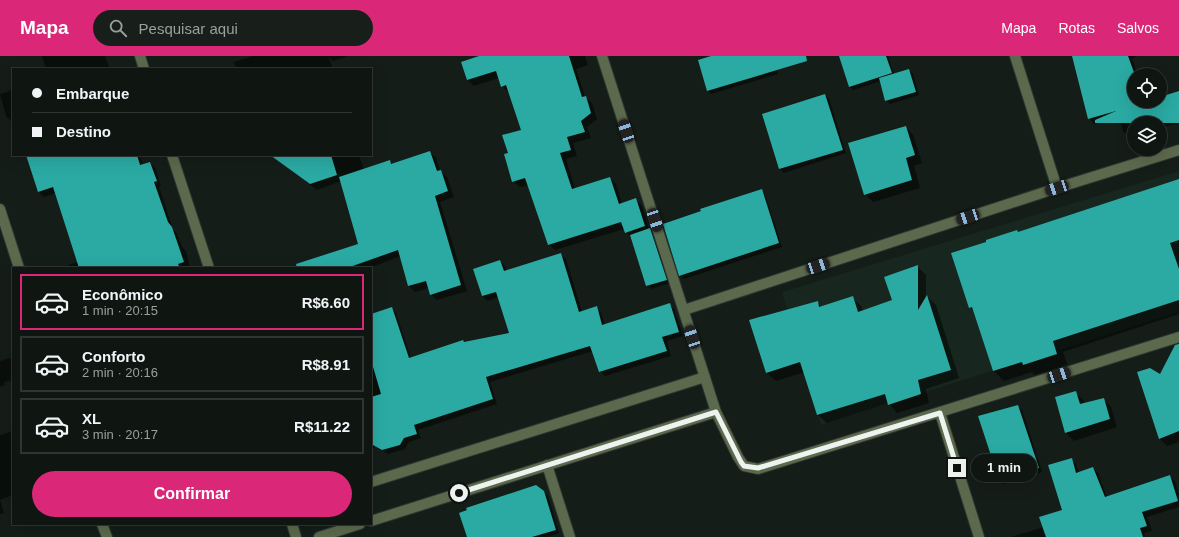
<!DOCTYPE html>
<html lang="pt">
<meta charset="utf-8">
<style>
body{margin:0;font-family:Arial,sans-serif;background:#181f1b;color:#f1f3f6;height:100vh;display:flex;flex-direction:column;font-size:15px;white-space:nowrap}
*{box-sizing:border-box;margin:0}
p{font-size:13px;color:#9b9f9f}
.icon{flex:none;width:22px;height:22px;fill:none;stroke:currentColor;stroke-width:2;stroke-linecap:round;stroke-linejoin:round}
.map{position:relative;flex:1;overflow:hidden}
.drawer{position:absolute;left:12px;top:211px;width:360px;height:258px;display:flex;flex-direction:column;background:#0f1612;border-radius:0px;box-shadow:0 4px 16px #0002,0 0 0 1px #2f3532}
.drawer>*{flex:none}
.hud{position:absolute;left:12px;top:12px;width:360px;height:88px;border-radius:0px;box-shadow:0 4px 16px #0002,0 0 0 1px #2f3532;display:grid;align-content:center;height:88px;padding:0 20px;background:#0f1612}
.tools{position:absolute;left:1127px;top:12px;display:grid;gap:8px}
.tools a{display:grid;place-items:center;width:40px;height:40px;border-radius:50%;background:#0f1612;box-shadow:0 4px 16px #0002,0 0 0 1px #2f3532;font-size:20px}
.end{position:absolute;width:18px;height:18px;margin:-9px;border:5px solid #edf3ef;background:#111;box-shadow:0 0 0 2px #111}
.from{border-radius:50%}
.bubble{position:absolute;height:28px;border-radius:14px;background:#0f1612;box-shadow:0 4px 16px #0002,0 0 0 1px #2f3532;font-size:13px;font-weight:700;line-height:28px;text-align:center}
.car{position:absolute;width:12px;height:24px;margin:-12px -6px;border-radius:5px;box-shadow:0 0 3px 1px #0007;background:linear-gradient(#222 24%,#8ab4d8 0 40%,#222 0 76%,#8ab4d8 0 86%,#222 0)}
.hud b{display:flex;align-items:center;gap:14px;height:38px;font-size:15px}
.hud b+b{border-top:1px solid #2f3532}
.hud i{width:10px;height:10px;background:#f1f3f6}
ul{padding:7px 0 0;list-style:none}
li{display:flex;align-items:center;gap:12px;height:56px;margin:0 8px 6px;padding:0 12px;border:2px solid #2f3532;border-radius:0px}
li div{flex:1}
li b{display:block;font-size:15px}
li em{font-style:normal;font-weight:700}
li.on{border-color:#db2777}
li>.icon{width:36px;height:36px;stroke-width:1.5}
.primary-button{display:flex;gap:8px;margin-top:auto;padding:8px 20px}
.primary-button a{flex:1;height:46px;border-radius:24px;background:#db2777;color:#fff;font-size:16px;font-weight:700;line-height:46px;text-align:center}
header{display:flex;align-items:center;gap:24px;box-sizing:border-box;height:56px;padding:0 20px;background:#db2777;color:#fff}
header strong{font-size:19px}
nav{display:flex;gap:22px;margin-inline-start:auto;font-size:14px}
.search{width:280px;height:36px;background:#181f1b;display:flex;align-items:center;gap:10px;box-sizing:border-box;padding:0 14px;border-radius:22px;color:#9b9f9f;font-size:15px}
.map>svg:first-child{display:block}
.built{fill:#17261e}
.shadow{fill:#0007}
.building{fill:#2aaaa3}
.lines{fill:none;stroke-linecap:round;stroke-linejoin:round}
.minor-casing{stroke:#2e3732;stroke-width:12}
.minor{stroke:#5b694c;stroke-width:10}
.route{stroke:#edf3ef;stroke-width:5}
</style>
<header>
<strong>Mapa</strong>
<div class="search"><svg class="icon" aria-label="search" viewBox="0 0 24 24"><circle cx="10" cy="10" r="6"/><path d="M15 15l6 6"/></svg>Pesquisar aqui</div>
<nav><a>Mapa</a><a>Rotas</a><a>Salvos</a></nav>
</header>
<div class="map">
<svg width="1179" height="481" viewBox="0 0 1179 481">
<rect width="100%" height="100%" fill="#141d18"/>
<path class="built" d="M 1179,115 L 1179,256 L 821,369 L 782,236 Z"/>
<path class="shadow" d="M 42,0 L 105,0 L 110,13 L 46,13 Z
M 253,0 L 328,0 L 333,13 L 236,13 L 234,6 Z
M 328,0 L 348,0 L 333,5 Z
M 483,0 L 585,0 L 588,9 L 576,13 L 585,41 L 592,47 L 597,63 L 587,71 L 591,82 L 573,87 L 577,100 L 566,103 L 575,133 L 610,122 L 616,128 L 622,148 L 636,144 L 642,150 L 649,173 L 654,177 L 670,227 L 651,233 L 647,230 L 632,183 L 624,173 L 555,194 L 549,188 L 529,129 L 520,131 L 513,125 L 509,97 L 522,74 L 510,36 L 508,36 L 502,30 L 499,22 L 474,30 L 468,24 Z
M 714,0 L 772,0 L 778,18 L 711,38 L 707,34 Z
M 840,0 L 888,0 L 894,18 L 909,14 L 913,18 L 919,39 L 890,48 L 886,44 L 881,25 L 853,34 L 849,30 Z
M 1073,0 L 1138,0 L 1132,2 L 1137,19 L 1134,19 L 1134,45 L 1145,45 L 1146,47 L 1160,45 L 1160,42 L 1179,36 L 1179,67 L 1160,72 L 1160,67 L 1134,67 L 1134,79 L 1128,80 L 1123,75 L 1119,61 L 1094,68 L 1089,62 Z
M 13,34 L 13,64 L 11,65 L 6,60 L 0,38 Z
M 825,39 L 829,43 L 846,97 L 784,117 L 780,113 L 763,59 Z
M 906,71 L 913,79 L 922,107 L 914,110 L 920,132 L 873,146 L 865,138 Z
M 430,96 L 436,102 L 440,115 L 447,121 L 454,141 L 440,146 L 467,235 L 437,244 L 431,238 L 429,232 L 415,236 L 409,230 L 401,200 L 369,212 L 348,212 L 359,189 L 341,125 L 317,134 L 271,99 L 359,99 L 364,114 L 390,106 L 392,108 Z
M 34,99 L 137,99 L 141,103 L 143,109 L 150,107 L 155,112 L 161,130 L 159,131 L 173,173 L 177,178 L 182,191 L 186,195 L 190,212 L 69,212 L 68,209 L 78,206 L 56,137 L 44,141 L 39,136 Z
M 1179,124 L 1179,258 L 1063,296 L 1067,308 L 1035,319 L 1032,316 L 1004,325 L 994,315 L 975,256 L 970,251 L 1018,177 Z
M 761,134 L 765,138 L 782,191 L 684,223 L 680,219 Z
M 561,199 L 566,203 L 582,256 L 596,251 L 601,256 L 605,269 L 669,248 L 674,253 L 683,280 L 667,285 L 671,300 L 605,320 L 600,315 L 593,295 L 490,326 L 497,348 L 418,374 L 421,382 L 409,386 L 405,393 L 388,398 L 375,391 L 371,393 L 371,259 L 392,252 L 396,257 L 411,302 L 465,287 L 510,278 L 499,241 L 487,245 L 483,240 L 500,205 L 505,210 L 507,215 Z
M 917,210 L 926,219 L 926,243 L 928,241 L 936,249 L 959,322 L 926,333 L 929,347 L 897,357 L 889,347 L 827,367 L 818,359 L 805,316 L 776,325 L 767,317 L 750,265 L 817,246 L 822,251 L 852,241 L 861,250 L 863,255 L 893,245 Z
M 13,301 L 13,324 L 4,326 L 5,329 L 0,331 L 0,305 Z
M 1179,304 L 1179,386 L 1167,390 L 1160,383 L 1161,319 Z
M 1075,336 L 1083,344 L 1085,348 L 1103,343 L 1111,351 L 1117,371 L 1074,385 L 1066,377 L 1056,342 Z
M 1018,350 L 1022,354 L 1042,416 L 1004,428 L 1000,424 L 980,361 Z
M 13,375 L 13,439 L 0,444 L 4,457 L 0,458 L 0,379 Z
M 1071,403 L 1076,408 L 1079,417 L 1093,412 L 1098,417 L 1107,442 L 1170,420 L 1175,425 L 1179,438 L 1179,451 L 1147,461 L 1152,475 L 1144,477 L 1145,481 L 1011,481 L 1044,471 L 1063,455 Z
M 544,436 L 548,440 L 559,477 L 548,481 L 468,481 Z"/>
<path class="building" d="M 479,0 L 569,0 L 582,41 L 586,40 L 591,57 L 581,65 L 585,76 L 567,81 L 571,94 L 560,97 L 572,133 L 610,121 L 619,148 L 636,142 L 645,170 L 625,177 L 621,166 L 548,189 L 525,122 L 512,126 L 504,98 L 508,97 L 502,79 L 521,74 L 506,29 L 501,31 L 496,15 L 467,24 L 461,6 Z
M 711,0 L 806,0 L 807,5 L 707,35 L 698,4 Z
M 839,0 L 886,0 L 892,17 L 849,31 Z
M 1072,0 L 1128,0 L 1135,19 L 1134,45 L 1143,45 L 1143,47 L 1160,45 L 1160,41 L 1179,35 L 1179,67 L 1095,67 L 1095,64 L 1116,55 L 1088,63 Z
M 909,13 L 916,36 L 885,45 L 879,22 Z
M 825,38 L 843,94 L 779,113 L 762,58 Z
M 906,70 L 915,99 L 906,102 L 912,124 L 864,139 L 848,87 Z
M 430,95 L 437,115 L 441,114 L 448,135 L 435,140 L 461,229 L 430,239 L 426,225 L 408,230 L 398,194 L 347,212 L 297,212 L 296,208 L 358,188 L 339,121 L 390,104 L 391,108 Z
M 26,99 L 137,99 L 140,109 L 150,106 L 157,125 L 154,126 L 168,166 L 172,171 L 184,206 L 178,208 L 180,212 L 79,212 L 53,131 L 38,136 Z
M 270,99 L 331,99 L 337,119 L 310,128 Z
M 1179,123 L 1179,184 L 1170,187 L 1179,213 L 1179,244 L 1053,285 L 1057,298 L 1023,309 L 1022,306 L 993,315 L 972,251 L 969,252 L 951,197 L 986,186 L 986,184 L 1017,174 L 1018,176 Z
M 762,133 L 779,187 L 679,220 L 663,168 L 701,155 L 700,153 Z
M 650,172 L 667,224 L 646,230 L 630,179 Z
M 561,197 L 579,256 L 597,250 L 602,269 L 670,247 L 679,276 L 662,281 L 667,295 L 599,316 L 590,290 L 486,321 L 493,343 L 414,369 L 417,378 L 404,382 L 400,389 L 382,394 L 371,388 L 371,341 L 381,338 L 371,304 L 371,258 L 392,251 L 409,302 L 463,284 L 464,286 L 509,277 L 496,236 L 482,240 L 473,213 L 500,204 L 504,215 Z
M 918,209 L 918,254 L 927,239 L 951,314 L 918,324 L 921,338 L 888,349 L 885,338 L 817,359 L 800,306 L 766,317 L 749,264 L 818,245 L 819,251 L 853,240 L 858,256 L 892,244 L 884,221 Z
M 1179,288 L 1179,375 L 1159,383 L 1137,316 L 1150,312 L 1160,318 L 1175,289 Z
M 1076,335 L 1080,348 L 1104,342 L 1110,363 L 1065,377 L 1055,341 Z
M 1018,349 L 1039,412 L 999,424 L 978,360 Z
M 1072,402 L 1076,417 L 1093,411 L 1105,441 L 1170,419 L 1178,445 L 1142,456 L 1147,470 L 1140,472 L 1143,481 L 1046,481 L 1039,461 L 1062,454 L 1048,409 Z
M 536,429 L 544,435 L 556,474 L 532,481 L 467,481 L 459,457 L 467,454 L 466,452 Z"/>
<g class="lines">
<defs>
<path id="minor" d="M 140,0 L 144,13
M 602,0 L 716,356 L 738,401 L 744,410 L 758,413 L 1179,281
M 1015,0 L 1057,132
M 172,99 L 209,212
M 0,153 L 19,212
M 684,254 L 1057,132 L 1179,94
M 940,357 L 979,481
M 547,409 L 570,481
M 371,426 L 705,321
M 371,465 L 716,356
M 102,468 L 107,481
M 292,468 L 296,481
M 319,481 L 360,468"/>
</defs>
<use href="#minor" class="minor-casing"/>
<use href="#minor" class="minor"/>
</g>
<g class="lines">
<path class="route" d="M 459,437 L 716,356 L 741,406 L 744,410 L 758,412 L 940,357 L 957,412"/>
</g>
</svg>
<div class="tools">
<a><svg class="icon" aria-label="locate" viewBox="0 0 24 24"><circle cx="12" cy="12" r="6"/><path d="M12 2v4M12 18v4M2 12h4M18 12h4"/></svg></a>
<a><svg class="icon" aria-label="layers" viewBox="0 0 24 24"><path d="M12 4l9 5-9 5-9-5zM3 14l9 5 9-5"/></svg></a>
</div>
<i class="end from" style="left:459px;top:437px"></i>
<i class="end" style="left:957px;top:412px"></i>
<div class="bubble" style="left:971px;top:398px;width:66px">1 min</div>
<i class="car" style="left:626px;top:75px;rotate:342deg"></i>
<i class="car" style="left:1057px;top:132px;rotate:252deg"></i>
<i class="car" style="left:968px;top:161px;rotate:252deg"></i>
<i class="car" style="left:655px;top:164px;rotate:162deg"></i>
<i class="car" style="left:818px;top:210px;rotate:72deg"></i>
<i class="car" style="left:692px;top:281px;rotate:342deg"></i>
<i class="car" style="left:1059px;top:319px;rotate:72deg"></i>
<div class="hud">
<b><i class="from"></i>Embarque</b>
<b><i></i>Destino</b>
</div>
<section class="drawer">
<ul>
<li class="on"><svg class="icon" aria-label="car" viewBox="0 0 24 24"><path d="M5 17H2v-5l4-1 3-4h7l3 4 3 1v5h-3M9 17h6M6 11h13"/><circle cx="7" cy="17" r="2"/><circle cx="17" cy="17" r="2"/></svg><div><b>Econômico</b><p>1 min · 20:15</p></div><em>R$6.60</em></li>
<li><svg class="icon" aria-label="car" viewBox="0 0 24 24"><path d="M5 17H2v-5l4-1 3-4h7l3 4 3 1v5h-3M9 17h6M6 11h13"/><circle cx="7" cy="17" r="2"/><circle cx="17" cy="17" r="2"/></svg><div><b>Conforto</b><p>2 min · 20:16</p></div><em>R$8.91</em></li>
<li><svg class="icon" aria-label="car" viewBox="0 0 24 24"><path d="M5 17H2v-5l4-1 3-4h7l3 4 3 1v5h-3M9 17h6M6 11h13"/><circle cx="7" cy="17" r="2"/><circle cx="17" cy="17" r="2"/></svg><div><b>XL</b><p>3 min · 20:17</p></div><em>R$11.22</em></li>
</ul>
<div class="primary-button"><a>Confirmar</a></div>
</section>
</div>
